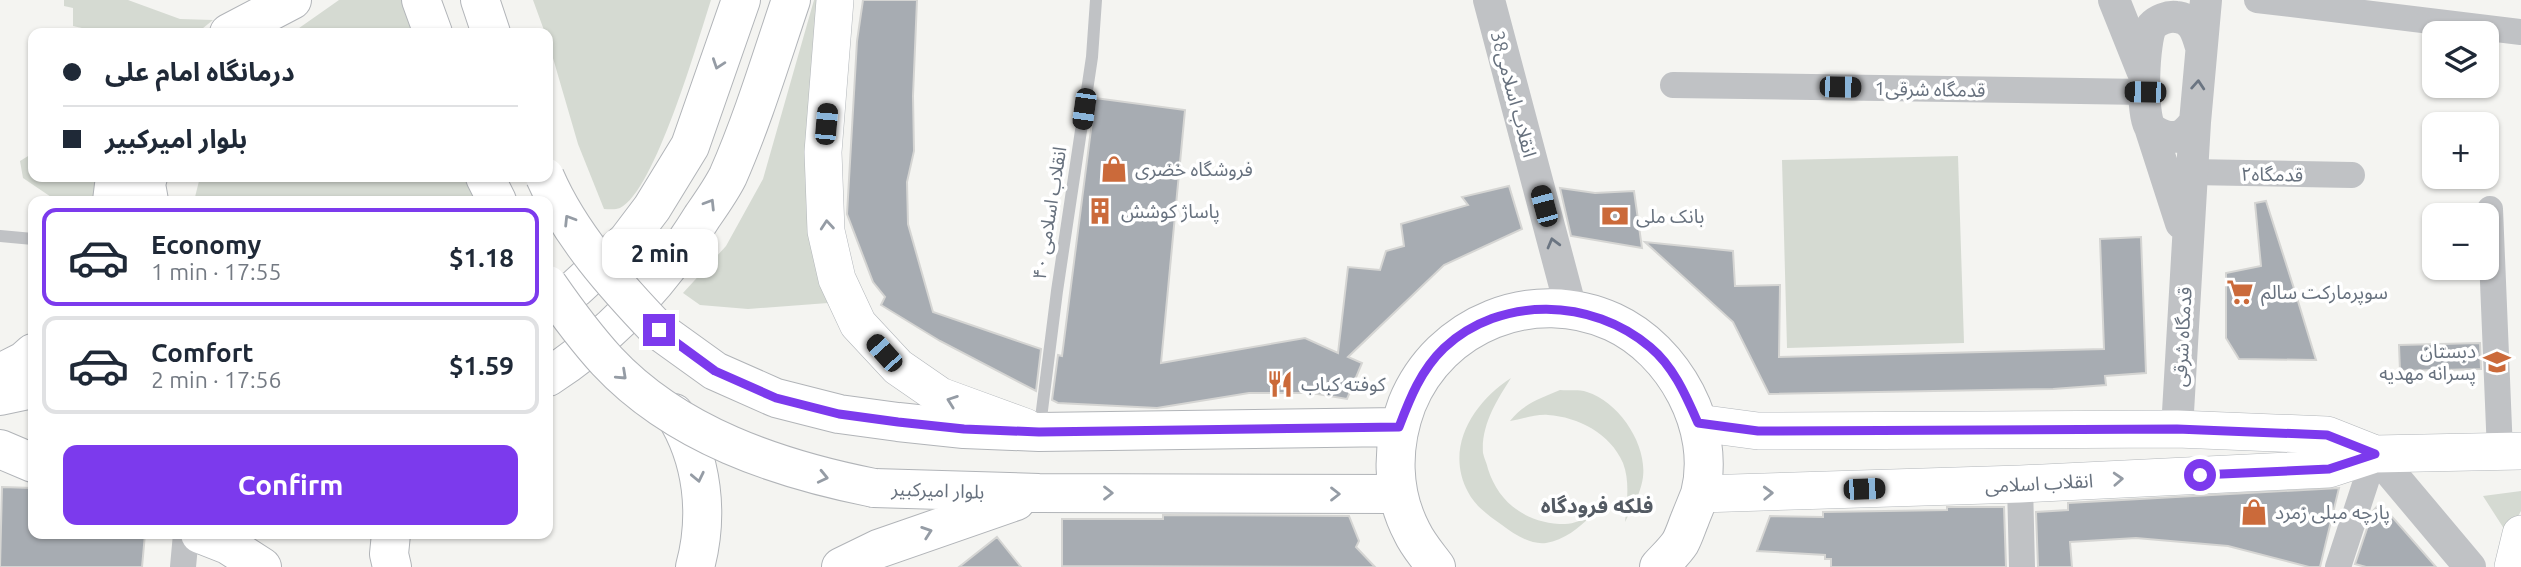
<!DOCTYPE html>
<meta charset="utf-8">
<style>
body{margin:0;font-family:Ubuntu,"Noto Sans Arabic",sans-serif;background:#f6f6f7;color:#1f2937;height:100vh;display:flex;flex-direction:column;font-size:26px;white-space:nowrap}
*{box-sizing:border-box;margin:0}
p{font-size:23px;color:#747a83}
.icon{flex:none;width:38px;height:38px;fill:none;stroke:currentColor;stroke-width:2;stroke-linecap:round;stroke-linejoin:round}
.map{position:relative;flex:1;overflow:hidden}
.side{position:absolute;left:28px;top:196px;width:525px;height:343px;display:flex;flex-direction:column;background:#fff;border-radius:14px;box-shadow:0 2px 5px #0004}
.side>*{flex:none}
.hud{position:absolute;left:28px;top:28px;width:525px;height:154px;border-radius:14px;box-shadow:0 2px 5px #0004;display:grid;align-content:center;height:154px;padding:0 35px;background:#fff}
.controls{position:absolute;left:2422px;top:21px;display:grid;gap:14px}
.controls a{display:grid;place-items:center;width:77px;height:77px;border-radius:14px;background:#fff;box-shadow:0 2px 5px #0004;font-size:35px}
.end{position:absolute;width:32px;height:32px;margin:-16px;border:9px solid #7c3aed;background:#fff;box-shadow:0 0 0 4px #fff}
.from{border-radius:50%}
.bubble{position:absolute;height:49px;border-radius:14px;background:#fff;box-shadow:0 2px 5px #0004;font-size:23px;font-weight:600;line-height:49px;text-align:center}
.car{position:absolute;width:21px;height:42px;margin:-21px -10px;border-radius:9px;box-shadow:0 0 5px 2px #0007;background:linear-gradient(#222 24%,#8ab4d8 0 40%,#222 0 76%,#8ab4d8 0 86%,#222 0)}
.hud b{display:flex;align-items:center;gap:24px;height:66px;font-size:26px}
.hud b+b{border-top:2px solid #e0e1e3}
.hud i{width:18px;height:18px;background:#1f2937}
ul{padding:12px 0 0;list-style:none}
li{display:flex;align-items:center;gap:21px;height:98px;margin:0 14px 10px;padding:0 21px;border:4px solid #e0e1e3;border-radius:14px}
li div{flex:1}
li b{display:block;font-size:26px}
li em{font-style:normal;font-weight:600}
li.current{border-color:#7c3aed}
li>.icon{width:63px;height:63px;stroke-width:1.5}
.cta{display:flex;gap:14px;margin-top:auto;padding:14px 35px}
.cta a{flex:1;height:80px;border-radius:14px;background:#7c3aed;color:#fff;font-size:28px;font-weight:600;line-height:80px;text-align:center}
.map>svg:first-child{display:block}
.green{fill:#d5dad2}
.building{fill:#a7acb2;stroke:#d5d5d3;stroke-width:2}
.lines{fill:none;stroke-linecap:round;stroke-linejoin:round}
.secondary-casing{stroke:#b2b6ba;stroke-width:38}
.primary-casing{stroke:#b1b4b8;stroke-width:40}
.service{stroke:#c0c2c5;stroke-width:12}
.minor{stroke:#c0c2c5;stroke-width:26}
.tertiary{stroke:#c0c2c5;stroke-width:32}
.secondary{stroke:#fff;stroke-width:37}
.primary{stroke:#fff;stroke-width:38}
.primary-bridge-casing{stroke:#b1b4b8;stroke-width:40;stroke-linecap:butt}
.primary-bridge{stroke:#fff;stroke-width:38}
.oneway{stroke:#959ca5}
.oneway2{stroke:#6b7582}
.route{stroke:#7c3aed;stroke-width:9}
.labels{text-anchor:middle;stroke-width:7;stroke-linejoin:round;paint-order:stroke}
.street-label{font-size:19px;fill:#67717e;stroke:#fff}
.poi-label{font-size:19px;fill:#67717e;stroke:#fff;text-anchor:start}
.neighbourhood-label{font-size:21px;font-weight:bold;fill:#545b64;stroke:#fff}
</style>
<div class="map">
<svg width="2521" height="567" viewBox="0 0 2521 567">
<rect width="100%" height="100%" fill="#f4f4f1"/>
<path class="green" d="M 64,0 L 128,0 L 180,19 L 213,20 L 197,33 L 104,33 L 73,26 L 73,8 L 64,6 Z
M 339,0 L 407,0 L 418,33 L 292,33 Z
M 533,0 L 711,0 C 698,40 655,191 620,208 C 615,210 609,209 604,209 L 578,144 L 548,41 L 548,33 L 545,33 Z
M 814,0 L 821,0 L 828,303 L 748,309 L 700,305 L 683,293 L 726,246 L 763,179 Z
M 33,153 L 33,177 L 102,177 L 95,201 L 57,201 L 23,178 L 20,161 Z
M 1958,156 L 1964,343 L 1787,348 L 1782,160 Z
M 200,177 L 465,177 L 476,201 L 194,201 Z
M 1511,378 C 1497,400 1481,425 1483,453 C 1484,458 1487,464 1488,469 C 1499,504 1528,524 1565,524 C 1574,524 1583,519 1591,516 C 1579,528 1564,540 1546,543 C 1530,545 1514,534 1502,525 C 1489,516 1475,506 1468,492 C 1444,447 1474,402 1511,378 Z
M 1560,390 C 1568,391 1579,389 1587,392 C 1619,402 1647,444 1643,477 C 1641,493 1632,508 1625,522 C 1627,503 1630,481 1623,463 C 1610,433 1578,417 1548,415 C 1536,414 1522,419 1510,421 C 1523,404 1541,398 1560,390 Z
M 2521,491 L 2521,511 L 2508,535 L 2483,496 Z"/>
<path class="building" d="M 863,0 L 917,0 L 913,96 L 914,151 L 907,182 L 908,224 L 933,312 L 1041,349 L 1036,391 L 940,341 L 881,305 L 885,297 L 873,282 L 847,214 L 857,41 Z
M 1095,98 L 1185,110 L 1161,363 L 1305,338 L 1338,353 L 1348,267 L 1380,270 L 1386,251 L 1404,246 L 1401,224 L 1468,205 L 1462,197 L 1509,186 L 1522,229 L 1444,265 L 1348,357 L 1362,363 L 1347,399 L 1311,393 L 1249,393 L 1157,408 L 1058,403 L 1052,400 L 1058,355 L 1062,356 Z
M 1560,188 L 1595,193 L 1634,191 L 1642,248 L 1571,236 Z
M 2266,201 L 2297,298 L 2316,360 L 2239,359 L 2226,338 L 2226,273 L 2261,266 L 2255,203 Z
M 2141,237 L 2146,373 L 2105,376 L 2106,385 L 2053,389 L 1769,394 L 1733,322 L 1645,242 L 1733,251 L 1735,286 L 1780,285 L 1779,357 L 2104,349 L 2100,239 Z
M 2480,343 L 2481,369 L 2400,371 L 2399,345 Z
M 2,487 L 33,488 L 33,534 L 145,534 L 142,567 L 0,567 Z
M 2339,488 L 2320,567 L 2309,567 L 2228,546 L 2136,538 L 2070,542 L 2072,567 L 2038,567 L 2036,512 L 2068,510 L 2068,503 Z
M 2380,503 L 2436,567 L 2366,567 L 2355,564 L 2373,511 Z
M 1947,507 L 2004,507 L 2006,567 L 1831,567 L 1831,559 L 1825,559 L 1825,555 L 1757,551 L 1770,516 L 1823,517 L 1823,512 L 1947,510 Z
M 1163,515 L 1349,516 L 1359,541 L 1356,547 L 1375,567 L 1062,566 L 1062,519 L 1163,519 Z
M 997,537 L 1021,567 L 959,567 Z"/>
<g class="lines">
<defs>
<path id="secondary" d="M 835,0 L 823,152 L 826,231 L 837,279 L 858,324 L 898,367 L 940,396 L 1025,427
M 1698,423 L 1758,431 L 2177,429 L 2327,435 L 2375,454
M 1700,494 L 2020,484 L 2329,469 L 2375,454 L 2521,451
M 2513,567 L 2521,534"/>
<path id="primary" d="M 421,0 L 433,33
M 480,0 L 491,33
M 229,33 L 292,0
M 148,177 L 146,184 L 149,201
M 485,177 L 497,201
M 112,201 L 115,177
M 548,307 L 576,288 L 627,241 L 652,208 L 690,146 L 741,0
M 658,330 L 715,371 L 776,398 L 839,414 L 898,422 L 964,429 L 1039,432 L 1399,427
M 0,373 L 24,361 L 33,353
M 548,377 C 613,335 662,282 702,217 C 711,204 721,190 728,176 C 753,119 771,59 791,0
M 0,396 L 33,389
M 674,413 C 703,459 709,515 695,567
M 0,449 L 33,463
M 874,488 L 1039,493 L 1398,494
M 200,534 L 228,545 L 262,567
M 391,534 L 389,554 L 392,567
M 841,567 L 878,549 L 1016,501
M 1436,567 C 1428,556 1418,545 1412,532 C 1391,492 1391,446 1407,404 C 1440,323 1534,286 1613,322 C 1674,350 1717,428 1700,494 C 1697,502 1693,511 1690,519 C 1687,526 1684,536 1680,543 C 1674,552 1666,559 1659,567"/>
</defs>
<use href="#secondary" class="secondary-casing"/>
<use href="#primary" class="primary-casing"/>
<path class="service" d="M 0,236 L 33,239
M 1040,426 L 1057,291 L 1092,57 L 1096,0"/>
<path class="minor" d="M 2257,0 L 2521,32
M 1673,85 L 2145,92
M 2191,172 L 2352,175
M 2490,209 L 2500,452
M 2020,484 L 2022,567
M 183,567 L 186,534
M 2338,567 L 2375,454"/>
<path class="tertiary" d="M 1489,0 L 1571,309
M 2114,0 L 2142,70
M 2201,47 C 2197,33 2193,18 2176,17 C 2168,16 2157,20 2152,26 C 2143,39 2141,115 2150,127 C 2154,132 2163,136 2169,137 C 2182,138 2187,132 2195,122 L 2206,0
M 2150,127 L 2181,223
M 2177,429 L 2195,122
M 2375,454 L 2470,567"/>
<use href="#secondary" class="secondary"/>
<use href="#primary" class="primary"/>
<defs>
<path id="primary-bridge" d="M 545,177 C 570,235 615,285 658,330
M 548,285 C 566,311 586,338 607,361 C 676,435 778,469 874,488"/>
</defs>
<use href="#primary-bridge" class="primary-bridge-casing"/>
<use href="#primary-bridge" class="primary-bridge"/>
</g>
<defs><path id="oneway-chevron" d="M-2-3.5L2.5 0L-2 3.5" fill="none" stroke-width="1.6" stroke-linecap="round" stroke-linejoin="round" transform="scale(1.75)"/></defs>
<g class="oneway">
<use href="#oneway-chevron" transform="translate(718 64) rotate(109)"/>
<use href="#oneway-chevron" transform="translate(710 204) rotate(-58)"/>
<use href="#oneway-chevron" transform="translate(569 220) rotate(-122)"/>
<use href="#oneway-chevron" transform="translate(827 225) rotate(-95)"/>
<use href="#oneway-chevron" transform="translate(622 375) rotate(43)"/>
<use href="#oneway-chevron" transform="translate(952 401) rotate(-160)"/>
<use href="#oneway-chevron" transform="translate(698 477) rotate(78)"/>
<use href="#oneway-chevron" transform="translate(823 477) rotate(13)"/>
<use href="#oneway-chevron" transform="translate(2118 479) rotate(-3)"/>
<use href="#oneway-chevron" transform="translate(1108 493)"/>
<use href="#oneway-chevron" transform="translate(1768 493) rotate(-2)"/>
<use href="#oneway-chevron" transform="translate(1335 494)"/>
<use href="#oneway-chevron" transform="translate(927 532) rotate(-19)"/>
</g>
<g class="oneway2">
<use href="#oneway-chevron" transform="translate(2198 85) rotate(-86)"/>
<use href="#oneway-chevron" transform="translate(1553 243) rotate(-105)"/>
</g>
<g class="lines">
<path class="route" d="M 659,330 L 715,371 L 776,398 L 839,414 L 898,422 L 964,429 L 1039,432 L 1399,427 C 1410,398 1421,370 1444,348 C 1501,295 1592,298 1650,347 C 1674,367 1686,396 1698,423 L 1758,431 L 2177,429 L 2327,435 L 2375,454 L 2329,469 L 2200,475"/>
</g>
<defs>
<symbol id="shop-bare" viewBox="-9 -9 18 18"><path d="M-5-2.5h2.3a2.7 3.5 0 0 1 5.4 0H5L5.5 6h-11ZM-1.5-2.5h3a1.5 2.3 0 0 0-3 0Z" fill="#cb6a3a" stroke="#fff" stroke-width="2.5" paint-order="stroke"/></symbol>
<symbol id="building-bare" viewBox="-9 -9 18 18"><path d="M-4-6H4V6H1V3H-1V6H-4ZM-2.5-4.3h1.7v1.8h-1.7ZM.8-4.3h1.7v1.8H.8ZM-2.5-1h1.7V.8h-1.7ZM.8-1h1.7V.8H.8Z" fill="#cb6a3a" stroke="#fff" stroke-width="2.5" paint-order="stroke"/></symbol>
<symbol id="bank-bare" viewBox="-9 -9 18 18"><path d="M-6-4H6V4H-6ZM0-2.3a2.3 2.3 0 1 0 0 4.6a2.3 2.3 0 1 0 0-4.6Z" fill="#cb6a3a" stroke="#fff" stroke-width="2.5" paint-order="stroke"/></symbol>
<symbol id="supermarket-bare" viewBox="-9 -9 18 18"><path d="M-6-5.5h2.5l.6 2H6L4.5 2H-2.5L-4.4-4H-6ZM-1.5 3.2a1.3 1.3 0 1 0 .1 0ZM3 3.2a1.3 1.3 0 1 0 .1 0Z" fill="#cb6a3a" stroke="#fff" stroke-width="2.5" paint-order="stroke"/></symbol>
<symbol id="school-bare" viewBox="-9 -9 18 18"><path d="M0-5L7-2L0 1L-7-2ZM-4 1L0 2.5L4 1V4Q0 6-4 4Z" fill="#cb6a3a" stroke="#fff" stroke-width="2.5" paint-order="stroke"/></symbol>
<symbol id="restaurant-bare" viewBox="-9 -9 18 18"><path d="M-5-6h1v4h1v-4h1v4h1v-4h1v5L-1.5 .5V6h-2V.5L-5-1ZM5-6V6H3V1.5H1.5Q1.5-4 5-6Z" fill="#cb6a3a" stroke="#fff" stroke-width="2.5" paint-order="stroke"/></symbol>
</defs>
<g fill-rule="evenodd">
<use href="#shop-bare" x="1095" y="150" width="38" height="38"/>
<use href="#building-bare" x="1081" y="192" width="38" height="38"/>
<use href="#bank-bare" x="1596" y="197" width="38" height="38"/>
<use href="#supermarket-bare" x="2221" y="273" width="38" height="38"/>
<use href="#school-bare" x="2478" y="343" width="38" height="38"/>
<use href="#restaurant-bare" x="1261" y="365" width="38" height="38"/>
<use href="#shop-bare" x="2235" y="493" width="38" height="38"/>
</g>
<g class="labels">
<g class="street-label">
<text transform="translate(1930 89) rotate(1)" y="7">1قدمگاه شرقی</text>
<text transform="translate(1514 94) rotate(75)" y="7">38انقلاب اسلامی</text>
<text transform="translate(2272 174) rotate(1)" y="7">قدمگاه۲</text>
<text transform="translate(1049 213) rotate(-81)" y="7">انقلاب اسلامی ۴۰</text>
<text transform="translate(2182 337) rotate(-87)" y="7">قدمگاه شرقی</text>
<text transform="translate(2039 483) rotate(-3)" y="7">انقلاب اسلامی</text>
<text transform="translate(938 490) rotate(2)" y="7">بلوار امیرکبیر</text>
</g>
<g class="poi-label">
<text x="1135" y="176">فروشگاه خضری</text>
<text x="1121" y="218">پاساژ کوشش</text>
<text x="1636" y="223">بانک ملی</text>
<text x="2261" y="299">سوپرمارکت سالم</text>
<text x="2476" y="358" text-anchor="end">دبستان<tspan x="2476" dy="22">پسرانه مهدیه</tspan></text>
<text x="1301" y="391">کوفته کباب</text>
<text x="2275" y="519">پارچه مبلی زمرد</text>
</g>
<g class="neighbourhood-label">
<text x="1597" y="513">فلکه فرودگاه</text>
</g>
</g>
</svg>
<div class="controls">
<a><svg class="icon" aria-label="layers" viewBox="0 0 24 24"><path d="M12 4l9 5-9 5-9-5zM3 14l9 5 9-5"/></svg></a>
<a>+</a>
<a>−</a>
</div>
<i class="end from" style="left:2200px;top:475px"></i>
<i class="end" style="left:659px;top:330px"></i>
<div class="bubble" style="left:602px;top:229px;width:116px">2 min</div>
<i class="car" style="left:1840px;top:87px;rotate:91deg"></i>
<i class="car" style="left:2145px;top:92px;rotate:271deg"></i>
<i class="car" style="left:1084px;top:109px;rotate:188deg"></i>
<i class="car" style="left:826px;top:124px;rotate:5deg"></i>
<i class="car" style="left:1544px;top:206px;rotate:345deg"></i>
<i class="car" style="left:884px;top:353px;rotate:318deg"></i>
<i class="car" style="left:1864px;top:489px;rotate:88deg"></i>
<div class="hud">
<b><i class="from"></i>درمانگاه امام علی</b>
<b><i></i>بلوار امیرکبیر</b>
</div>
<section class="side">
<ul>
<li class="current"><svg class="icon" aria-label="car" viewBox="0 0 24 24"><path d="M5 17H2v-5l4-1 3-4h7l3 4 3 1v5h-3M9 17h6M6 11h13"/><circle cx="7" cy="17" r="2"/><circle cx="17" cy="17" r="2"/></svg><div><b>Economy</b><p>1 min · 17:55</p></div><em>$1.18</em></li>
<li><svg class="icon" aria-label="car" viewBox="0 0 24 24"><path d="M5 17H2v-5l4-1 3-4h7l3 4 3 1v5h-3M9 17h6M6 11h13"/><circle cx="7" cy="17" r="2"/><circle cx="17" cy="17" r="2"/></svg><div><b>Comfort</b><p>2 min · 17:56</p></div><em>$1.59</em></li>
</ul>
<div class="cta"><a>Confirm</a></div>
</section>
</div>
